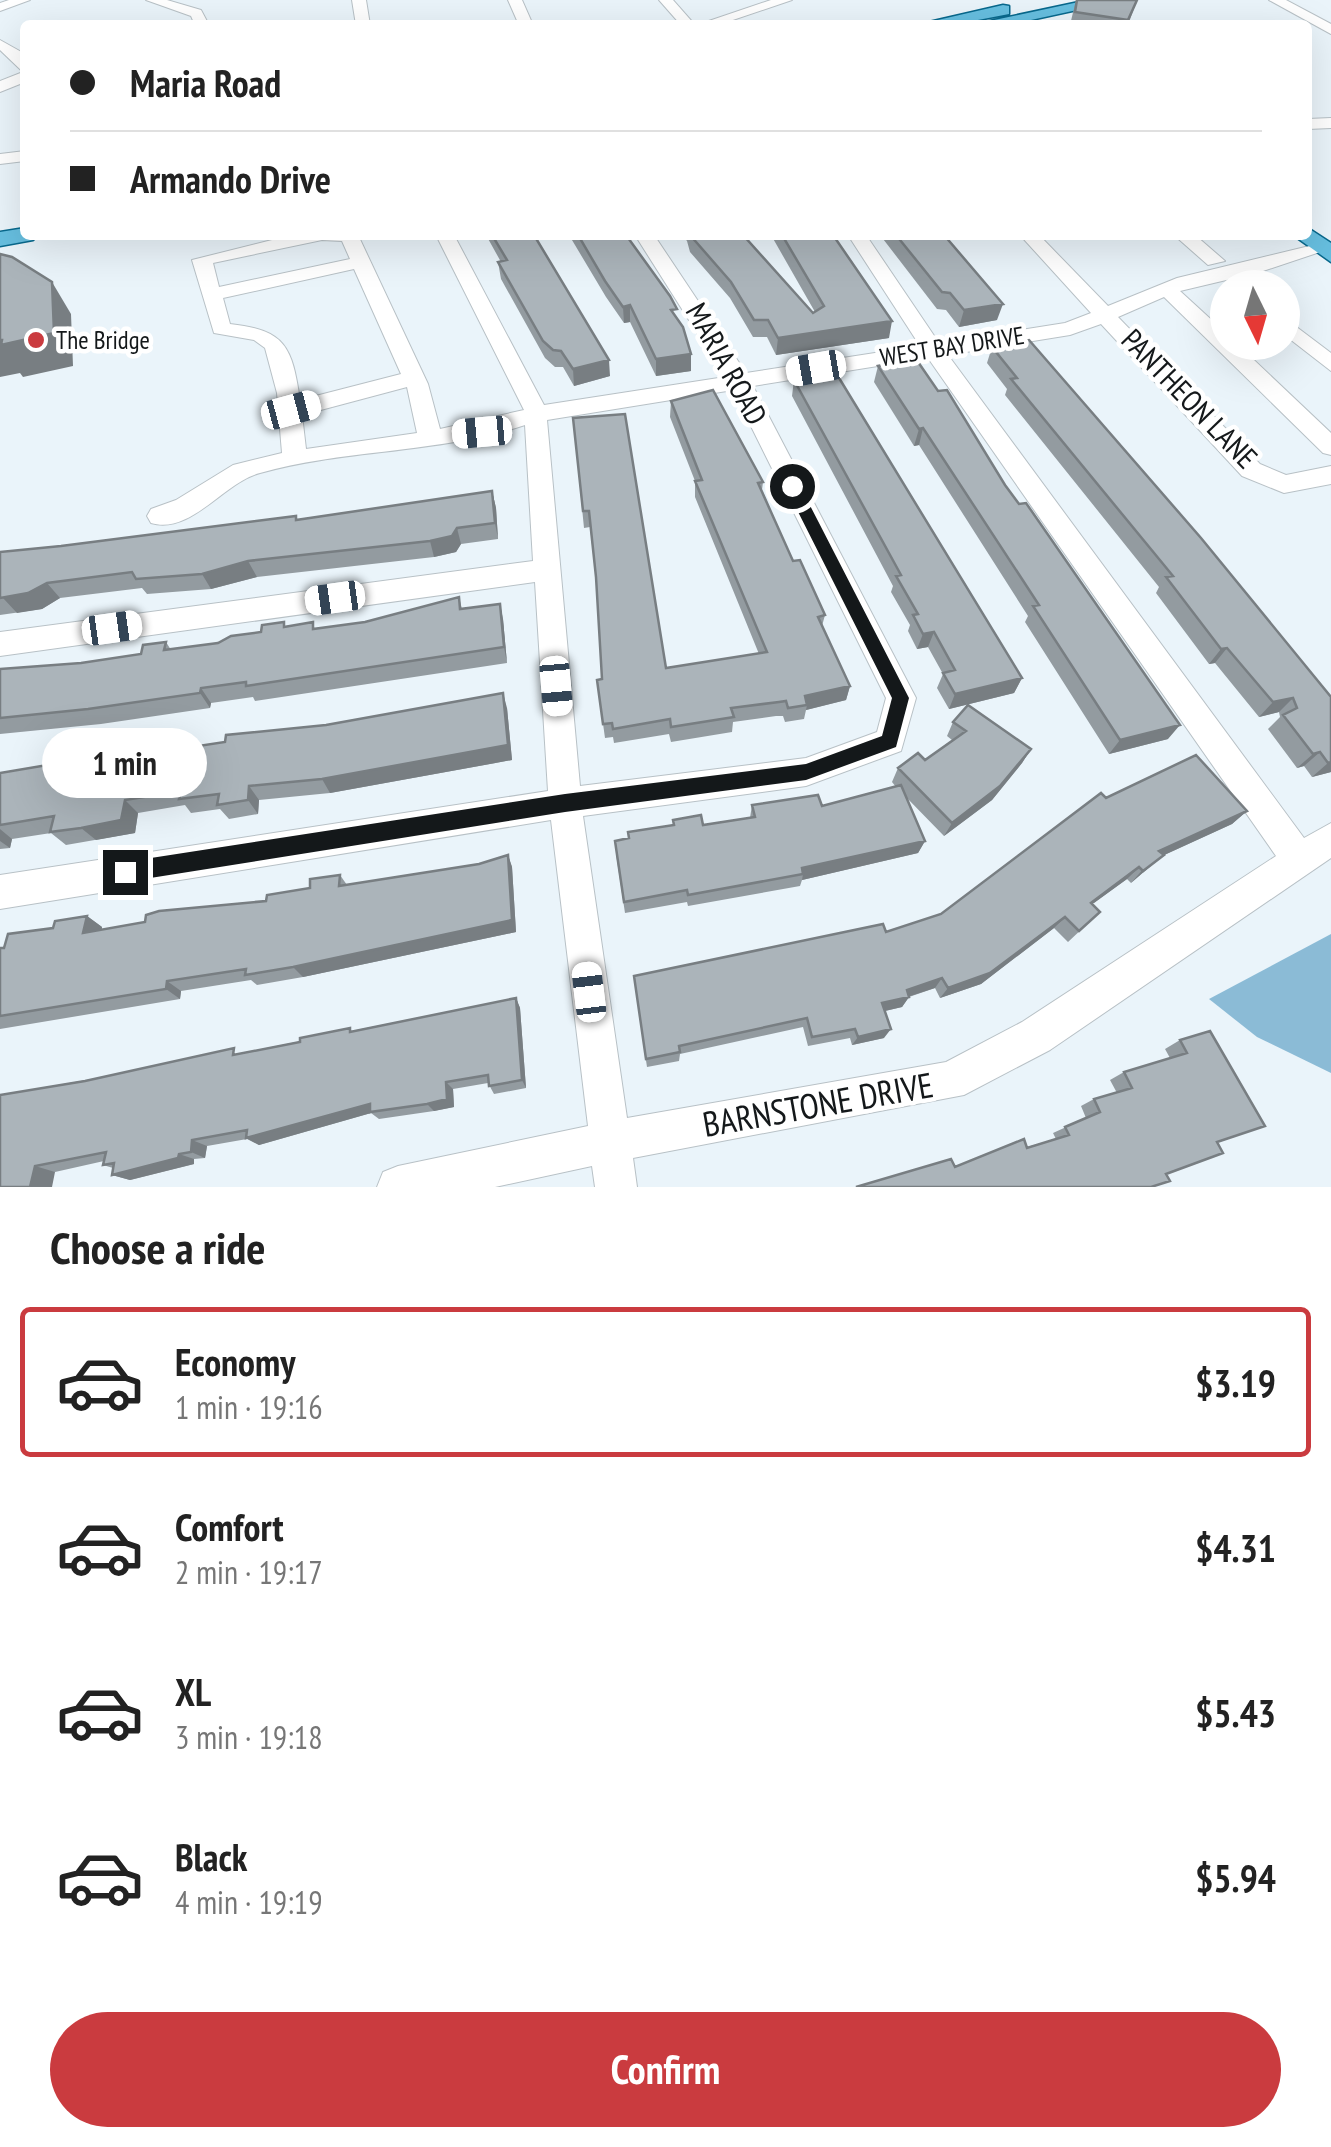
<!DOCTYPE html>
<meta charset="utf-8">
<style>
body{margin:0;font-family:"PT Sans Narrow",sans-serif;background:#f2f2f2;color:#222;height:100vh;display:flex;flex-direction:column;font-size:38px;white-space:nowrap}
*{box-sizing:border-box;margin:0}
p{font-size:32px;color:#767676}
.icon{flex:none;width:55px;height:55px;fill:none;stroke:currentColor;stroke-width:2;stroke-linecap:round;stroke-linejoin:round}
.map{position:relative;height:1187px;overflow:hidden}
.panel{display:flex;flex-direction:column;background:#fff;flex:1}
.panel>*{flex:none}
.hud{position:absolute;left:20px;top:20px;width:1292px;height:220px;border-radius:10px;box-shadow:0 10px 40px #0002;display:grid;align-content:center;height:220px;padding:0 50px;background:#fff}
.needle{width:65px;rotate:175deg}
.controls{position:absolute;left:1210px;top:270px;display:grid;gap:20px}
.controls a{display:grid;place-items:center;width:90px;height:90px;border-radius:50%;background:#fff;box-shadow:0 10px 40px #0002;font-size:50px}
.end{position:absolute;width:45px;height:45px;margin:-22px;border:12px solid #14181a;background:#fff;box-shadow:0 0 0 5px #fff}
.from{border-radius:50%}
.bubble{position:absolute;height:70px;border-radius:35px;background:#fff;box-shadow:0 10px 40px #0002;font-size:32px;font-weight:600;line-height:70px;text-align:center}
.car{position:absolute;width:30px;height:60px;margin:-30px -15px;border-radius:12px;box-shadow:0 0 8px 2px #0007;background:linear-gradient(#fff 24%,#345 0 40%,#fff 0 76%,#345 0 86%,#fff 0)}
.hud b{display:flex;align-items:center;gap:35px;height:95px;font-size:38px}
.hud b+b{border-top:2px solid #e0e0e0}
.hud i{width:25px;height:25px;background:#222}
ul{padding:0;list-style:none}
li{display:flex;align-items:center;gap:30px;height:150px;margin:0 20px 15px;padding:0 30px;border:5px solid transparent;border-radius:10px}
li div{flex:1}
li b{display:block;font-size:38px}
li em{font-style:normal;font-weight:600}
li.on{border-color:#ca3b3f}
li>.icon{width:90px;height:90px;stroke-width:1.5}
h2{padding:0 50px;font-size:45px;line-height:120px}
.button{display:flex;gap:20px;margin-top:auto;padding:20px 50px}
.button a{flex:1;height:115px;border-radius:60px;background:#ca3b3f;color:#fff;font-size:40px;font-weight:600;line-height:115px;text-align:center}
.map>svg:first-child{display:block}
.forest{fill:#8bbbd6}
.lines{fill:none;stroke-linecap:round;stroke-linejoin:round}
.minor-casing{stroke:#b8c1c6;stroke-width:2}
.major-casing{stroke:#08698d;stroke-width:3}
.minor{fill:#fff;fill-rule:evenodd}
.major{fill:#67bfe0;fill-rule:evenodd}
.wall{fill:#939ba0}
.shaded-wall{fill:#787e82}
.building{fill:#abb4ba;stroke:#787e82;stroke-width:2.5}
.route{fill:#14181a}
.poi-dot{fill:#ca3b3f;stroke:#fff;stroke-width:4}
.labels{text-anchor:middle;stroke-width:9;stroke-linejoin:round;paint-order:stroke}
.far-poi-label{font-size:25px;fill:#14181a;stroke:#fff;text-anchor:start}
.far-street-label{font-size:25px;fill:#14181a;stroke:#fff}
.street-label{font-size:30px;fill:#14181a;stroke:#fff}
.near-street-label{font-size:35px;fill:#14181a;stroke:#fff}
</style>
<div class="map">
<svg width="1331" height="1187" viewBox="0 0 1331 1187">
<rect width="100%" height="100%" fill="#eaf4fa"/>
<path class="forest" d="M 1331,934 L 1331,1073 L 1257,1037 L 1209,999 Z"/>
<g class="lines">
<defs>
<path id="minor" d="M 9,0 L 30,0 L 0,11 L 0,3 Z
M 146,0 L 167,0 L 201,10 L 209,25 L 195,25 L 191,16 Z
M 352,0 L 366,0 L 370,25 L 356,25 Z
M 508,0 L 522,0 L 533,25 L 519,25 Z
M 659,0 L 673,0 L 695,25 L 681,25 Z
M 771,0 L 792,0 L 718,25 L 697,25 Z
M 1269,0 L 1286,0 L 1331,24 L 1331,34 Z
M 0,40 L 25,54 L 25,82 L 0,92 L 0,81 L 23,72 L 0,50 Z
M 1331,118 L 1331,128 L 1308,129 L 1308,119 Z
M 25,151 L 25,161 L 0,164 L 0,154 Z
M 292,235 L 358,235 L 428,384 L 440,429 L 524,410 L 436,235 L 454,235 L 544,405 L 725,377 L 635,235 L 654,235 L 746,373 L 920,346 L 848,235 L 866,235 L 939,343 L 1065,323 L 1091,313 L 1020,235 L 1039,235 L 1108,306 L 1177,278 L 1326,242 L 1326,250 L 1260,272 L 1180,291 L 1228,335 L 1228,342 L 1235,342 L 1331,433 L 1331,455 L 1323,453 L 1164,297 L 1118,317 L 1260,464 L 1286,475 L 1331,466 L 1331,484 L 1284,493 L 1242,476 L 1101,324 L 1070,335 L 948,355 L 1304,838 L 1331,823 L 1331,858 L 1050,1050 L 964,1095 L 633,1158 L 637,1187 L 595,1187 L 592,1166 L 495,1187 L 377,1187 L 383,1172 L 398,1166 L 588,1126 L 551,820 L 0,909 L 0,875 L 548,791 L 535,582 L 0,656 L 0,632 L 533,561 L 525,425 C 437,454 345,449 260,473 C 224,482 191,535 151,523 L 147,516 L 151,509 L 176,500 L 233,465 L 282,453 L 277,393 L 265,348 L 254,340 L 214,333 L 192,260 ZM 322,240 L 342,241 L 350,259 L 219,287 L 213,263 ZM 354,269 L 401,374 L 300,400 C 292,347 286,330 230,324 L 223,298 ZM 928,358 L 1276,856 L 1022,1022 L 946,1062 L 627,1118 L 583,816 L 806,786 L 901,751 L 916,698 L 753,386 ZM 407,387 L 417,433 L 306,449 L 302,415 ZM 733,390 L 886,698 L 877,732 L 806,758 L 580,786 L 547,420 Z
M 1174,235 L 1195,235 L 1225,261 L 1208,265 Z
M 1282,316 L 1331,353 L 1331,371 L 1282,333 Z"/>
<path id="major" d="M 1088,0 L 1123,0 L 1008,25 L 971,25 Z
M 1003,5 L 1009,6 L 1009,14 L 952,25 L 916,25 Z
M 25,228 L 25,235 L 37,235 L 33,240 L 0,246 L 0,232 Z
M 1308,228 L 1331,243 L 1331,262 L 1293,235 L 1308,235 Z"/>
</defs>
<use href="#minor" class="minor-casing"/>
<use href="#major" class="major-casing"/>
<use href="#minor" class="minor"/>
<use href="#major" class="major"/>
</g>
<path class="wall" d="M 1076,0 L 1137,0 L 1128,25 L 1070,25 Z
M 486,235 L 561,235 L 537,240 L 610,376 L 574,386 L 563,367 L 555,367 L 545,358 L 501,279 L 498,262 L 501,262 Z
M 569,235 L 626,235 L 677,318 L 691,371 L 656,376 L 630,322 L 624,323 L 606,297 Z
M 682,235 L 743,235 L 813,313 L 815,312 L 771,235 L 833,235 L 889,338 L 776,355 L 767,337 L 753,337 L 730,298 L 690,252 L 687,241 Z
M 880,235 L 944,235 L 997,320 L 959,327 L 946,310 L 937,309 Z
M 992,347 L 1331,697 L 1331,772 L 1312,777 L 1304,766 L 1297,768 L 1268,729 L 1280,717 L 1279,712 L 1259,717 L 1215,663 L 1209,664 L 1156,593 L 1159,587 L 1005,395 L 1007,389 L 987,363 Z
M 878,366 L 1005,485 L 1168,739 L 1109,754 L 1025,622 L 1028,616 L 919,445 L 914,446 L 874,382 Z
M 794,380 L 1022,678 L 1014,693 L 949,709 L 937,688 L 943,674 L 928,647 L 917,649 L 908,631 L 910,625 L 891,592 L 893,586 L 792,396 Z
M 671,401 L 763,482 L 762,490 L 793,561 L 825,615 L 822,626 L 850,686 L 846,700 L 806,710 L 804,719 L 785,722 L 783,716 L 776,716 L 733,722 L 732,732 L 671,742 L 669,734 L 614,743 L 613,737 L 605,738 L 599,695 L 602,679 L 596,581 L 590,527 L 584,528 L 573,418 L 666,668 L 759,654 L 695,497 L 695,481 L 670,417 Z
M 492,491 L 496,508 L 498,539 L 461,544 L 456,552 L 434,557 L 257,577 L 211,589 L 147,594 L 142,588 L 60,598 L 42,609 L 0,615 L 0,552 L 298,520 Z
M 459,597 L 462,609 L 503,619 L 507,663 L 255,701 L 253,697 L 211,703 L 210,708 L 101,724 L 0,734 L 0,669 L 81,663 L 141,654 L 166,642 L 171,650 L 218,643 L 287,626 L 316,628 L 365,622 Z
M 507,708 L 512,760 L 330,793 L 259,800 L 258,814 L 229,819 L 220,809 L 191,813 L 185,805 L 138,813 L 135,833 L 66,845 L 51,833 L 12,839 L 10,848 L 0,849 L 0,773 L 160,746 L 165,751 Z
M 953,722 L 1031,749 L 1022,763 L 992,800 L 944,836 L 905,796 L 925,841 L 918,853 L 802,880 L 800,886 L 688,906 L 687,902 L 625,913 L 616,854 L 673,825 L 673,820 L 703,825 L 750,818 L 752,805 L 822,806 L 896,787 L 892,782 L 898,768 L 925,760 L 952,740 L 947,736 Z
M 1106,798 L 1247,811 L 1232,824 L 1162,856 L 1131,883 L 1127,879 L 1092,904 L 1100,912 L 1068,942 L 1054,928 L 981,984 L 940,998 L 935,988 L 909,997 L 902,1007 L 885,1011 L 884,1038 L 852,1045 L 850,1038 L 808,1046 L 803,1027 L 680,1054 L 679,1061 L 647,1067 L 635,986 L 886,932 L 941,914 Z
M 508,855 L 512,867 L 516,932 L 303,977 L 257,985 L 251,980 L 181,991 L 180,999 L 0,1029 L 0,948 L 87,916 L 102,927 L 102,930 L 266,901 L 310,888 L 340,875 L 347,885 L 479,864 Z
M 516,998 L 520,1008 L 526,1088 L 494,1094 L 488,1083 L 453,1089 L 454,1107 L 434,1111 L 379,1119 L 371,1113 L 259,1145 L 247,1139 L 207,1146 L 205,1158 L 194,1159 L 194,1164 L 130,1180 L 112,1175 L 113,1168 L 103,1165 L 104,1161 L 55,1172 L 0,1187 L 0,1095 L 242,1053 Z
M 1180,1040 L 1265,1126 L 955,1167 L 1056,1139 L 1053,1133 L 1086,1118 L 1081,1106 L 1094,1099 L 1117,1093 L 1110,1080 L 1124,1072 L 1170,1058 L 1165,1049 Z"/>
<path class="shaded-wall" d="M 529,235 L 561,235 L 530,242 Z
M 52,282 L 71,314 L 73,366 L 23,377 L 20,373 L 0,377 L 0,340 Z
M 1003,304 L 997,320 L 959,327 L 964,310 Z
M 630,305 L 630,322 L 624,323 L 623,307 Z
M 892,321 L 889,338 L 776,355 L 778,338 Z
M 691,354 L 691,371 L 656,376 L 656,359 Z
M 609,360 L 610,376 L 574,386 L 573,369 Z
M 923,428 L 919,445 L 914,446 L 919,429 Z
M 492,491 L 496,508 L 498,539 L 495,523 Z
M 457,528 L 461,544 L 456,552 L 434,557 L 430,541 Z
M 248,561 L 257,577 L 211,589 L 202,574 Z
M 47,583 L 60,598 L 42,609 L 17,613 L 3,598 Z
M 500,604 L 503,619 L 507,663 L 504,647 Z
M 934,632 L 928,647 L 917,649 L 923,634 Z
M 1227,648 L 1215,663 L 1209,664 L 1221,649 Z
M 1022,678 L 1014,693 L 949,709 L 955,694 Z
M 850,686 L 846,700 L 806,710 L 807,705 L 805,696 Z
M 201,688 L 211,703 L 210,708 L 200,693 Z
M 503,693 L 507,708 L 512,760 L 330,793 L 322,779 Z
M 1293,698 L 1279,712 L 1259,717 L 1273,702 Z
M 1180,725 L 1168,739 L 1109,754 L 1120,740 Z
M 1031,749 L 1022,763 L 992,800 L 944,836 L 952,823 Z
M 1320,752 L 1304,766 L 1297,768 L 1313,754 Z
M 1331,762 L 1331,772 L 1312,777 L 1328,763 Z
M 249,786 L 259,800 L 258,814 L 248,800 Z
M 125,800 L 138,813 L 135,833 L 96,840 L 81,828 Z
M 1247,811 L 1232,824 L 1162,856 L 1131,883 L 1159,851 Z
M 0,829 L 12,839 L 10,848 L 0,841 Z
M 925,841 L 918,853 L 802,880 L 803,874 L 802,868 Z
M 508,855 L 512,867 L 516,932 L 303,977 L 293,967 Z
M 1139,867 L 1127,879 L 1079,914 L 1091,903 Z
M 87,916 L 102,927 L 99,944 L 83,933 Z
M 1065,917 L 1054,928 L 981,984 L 940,998 L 948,988 Z
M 942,978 L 935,988 L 904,998 L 909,997 L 902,1007 L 876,1013 L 882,1003 L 907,990 Z
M 167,981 L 181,991 L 180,999 L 166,989 Z
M 516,998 L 520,1008 L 526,1088 L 522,1080 Z
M 891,1029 L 884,1038 L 852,1045 L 858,1037 Z
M 446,1082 L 453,1089 L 454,1107 L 434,1111 L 427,1104 Z
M 370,1104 L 371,1113 L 259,1145 L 246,1138 Z
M 192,1140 L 207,1146 L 205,1158 L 191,1152 Z
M 179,1154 L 194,1159 L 194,1164 L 130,1180 L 112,1175 Z
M 35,1166 L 55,1172 L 52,1187 L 30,1187 Z"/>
<path class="building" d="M 1077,0 L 1137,0 L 1128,20 L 1075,12 Z
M 492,235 L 534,235 L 609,360 L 573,369 L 561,351 L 553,350 L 543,341 L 498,262 L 507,260 Z
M 578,235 L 626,235 L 670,296 L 677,309 L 671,310 L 683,327 L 691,354 L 656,359 L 630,305 L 623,307 L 605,281 Z
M 690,235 L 743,235 L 813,313 L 824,306 L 782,235 L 833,235 L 892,321 L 778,338 L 768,320 L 754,320 L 731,282 Z
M 896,235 L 944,235 L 1003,304 L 964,310 L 950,293 L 942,292 Z
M 0,254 L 12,257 L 52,282 L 54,333 L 1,345 L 2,340 L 0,340 Z
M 1029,340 L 1201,538 L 1331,697 L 1331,762 L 1328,763 L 1320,752 L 1313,754 L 1283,715 L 1297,708 L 1293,698 L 1273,702 L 1227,648 L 1221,649 L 1166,577 L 1173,576 L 1011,379 L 1017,378 L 992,347 Z
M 916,359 L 938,391 L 947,390 L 1005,485 L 1019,504 L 1026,503 L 1180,725 L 1120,740 L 1033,606 L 1039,605 L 923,428 L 919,429 L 878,366 Z
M 836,373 L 1022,678 L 955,694 L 943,673 L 955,670 L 934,632 L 923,634 L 913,615 L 918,614 L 896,576 L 901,575 L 794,380 Z
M 713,390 L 763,482 L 758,483 L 793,561 L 800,560 L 825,615 L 818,617 L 850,686 L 805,696 L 807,705 L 788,708 L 786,701 L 779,702 L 731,708 L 734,717 L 671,727 L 670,719 L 613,729 L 612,723 L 603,724 L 597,680 L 602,679 L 596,577 L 589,511 L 583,511 L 573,418 L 625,414 L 666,668 L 767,652 L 695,481 L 702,480 L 671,401 Z
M 492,491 L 495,523 L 457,528 L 452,536 L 430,541 L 248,561 L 202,574 L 136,579 L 132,572 L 47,583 L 28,593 L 0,598 L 0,552 L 61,546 L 296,516 L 296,520 Z
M 459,597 L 460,609 L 500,604 L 504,647 L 246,686 L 246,682 L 201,688 L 200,693 L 88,709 L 0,718 L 0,669 L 81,663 L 141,654 L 143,645 L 166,642 L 164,650 L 218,643 L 231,636 L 261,632 L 262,625 L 284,622 L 284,627 L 313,622 L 313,629 L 365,622 Z
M 503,693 L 508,745 L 322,779 L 249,786 L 248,800 L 217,805 L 219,794 L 179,799 L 181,791 L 125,800 L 121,820 L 81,828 L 50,832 L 54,816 L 0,825 L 0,773 L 160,746 L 159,752 L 225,742 L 226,735 L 326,725 Z
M 968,705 L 1031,749 L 1000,786 L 952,823 L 898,768 L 918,753 L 925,760 L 966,731 L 953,722 Z
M 1196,755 L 1247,811 L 1159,851 L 1164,855 L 1143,871 L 1139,867 L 1091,903 L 1100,912 L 1079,931 L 1065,917 L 990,973 L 948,988 L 942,978 L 907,990 L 909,997 L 882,1003 L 891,1029 L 858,1037 L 855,1029 L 812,1037 L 807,1018 L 679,1046 L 680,1052 L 646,1059 L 634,976 L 883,924 L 886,932 L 941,914 L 1101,793 L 1106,798 Z
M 901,785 L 925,841 L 802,868 L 803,874 L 688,895 L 687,890 L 624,902 L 615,841 L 629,838 L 628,832 L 674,825 L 673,820 L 701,815 L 703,825 L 755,817 L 752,805 L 818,795 L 822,806 Z
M 508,855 L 512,920 L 293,967 L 245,975 L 246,969 L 167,981 L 166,989 L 0,1016 L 0,948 L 4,948 L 8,934 L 53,928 L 55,921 L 87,916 L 83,933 L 145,922 L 146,915 L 159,911 L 266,901 L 267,895 L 310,888 L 310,879 L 340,875 L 339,886 L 479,864 Z
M 516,998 L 522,1080 L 489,1086 L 488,1075 L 446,1082 L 447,1099 L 427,1104 L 370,1112 L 370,1104 L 246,1138 L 247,1130 L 192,1140 L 191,1152 L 179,1154 L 178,1158 L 112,1175 L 114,1163 L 103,1165 L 106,1152 L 35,1166 L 30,1187 L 0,1187 L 0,1095 L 85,1081 L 234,1048 L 233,1055 L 300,1042 L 300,1038 L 350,1028 L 350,1032 Z
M 1210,1031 L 1265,1126 L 1217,1142 L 1223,1153 L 1166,1174 L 1170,1181 L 1151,1187 L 856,1187 L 951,1159 L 955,1167 L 1024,1139 L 1027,1148 L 1069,1135 L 1065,1127 L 1100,1112 L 1094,1099 L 1132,1088 L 1124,1072 L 1187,1053 L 1180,1040 Z"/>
<path class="route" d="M 792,481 L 800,486 L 909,698 L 896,747 L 806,780 L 565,812 L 125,882 L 118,879 L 118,865 L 125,862 L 565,794 L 806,764 L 882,736 L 892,698 L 785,486 Z"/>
<circle class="poi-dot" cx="36" cy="340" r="10"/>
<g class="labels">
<g class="far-poi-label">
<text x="56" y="349">The Bridge</text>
</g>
<g class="far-street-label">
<text transform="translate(952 346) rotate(-9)" y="9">WEST BAY DRIVE</text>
</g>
<g class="street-label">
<text transform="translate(726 364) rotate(61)" y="10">MARIA ROAD</text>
<text transform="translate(1189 399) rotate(46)" y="10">PANTHEON LANE</text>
</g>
<g class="near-street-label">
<text transform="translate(818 1105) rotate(-10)" y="12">BARNSTONE DRIVE</text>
</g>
</g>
</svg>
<div class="controls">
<a><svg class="needle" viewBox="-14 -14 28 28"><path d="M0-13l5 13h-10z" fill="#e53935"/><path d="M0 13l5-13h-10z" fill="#767676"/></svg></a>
</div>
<i class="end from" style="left:792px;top:486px"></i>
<i class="end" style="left:125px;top:872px"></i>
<div class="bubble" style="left:42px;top:728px;width:165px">1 min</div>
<i class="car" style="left:816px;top:368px;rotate:260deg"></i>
<i class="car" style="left:291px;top:410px;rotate:75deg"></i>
<i class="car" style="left:482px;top:432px;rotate:265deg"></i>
<i class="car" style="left:335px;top:598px;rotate:262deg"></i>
<i class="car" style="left:112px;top:628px;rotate:82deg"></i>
<i class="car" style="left:556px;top:686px;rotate:175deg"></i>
<i class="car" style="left:589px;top:992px;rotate:353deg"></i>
<div class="hud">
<b><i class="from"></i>Maria Road</b>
<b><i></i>Armando Drive</b>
</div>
</div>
<section class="panel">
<h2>Choose a ride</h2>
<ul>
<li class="on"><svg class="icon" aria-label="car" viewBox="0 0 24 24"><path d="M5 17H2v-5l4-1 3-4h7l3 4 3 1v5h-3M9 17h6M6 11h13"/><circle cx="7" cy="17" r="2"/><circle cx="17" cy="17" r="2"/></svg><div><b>Economy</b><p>1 min · 19:16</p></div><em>$3.19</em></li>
<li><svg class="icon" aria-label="car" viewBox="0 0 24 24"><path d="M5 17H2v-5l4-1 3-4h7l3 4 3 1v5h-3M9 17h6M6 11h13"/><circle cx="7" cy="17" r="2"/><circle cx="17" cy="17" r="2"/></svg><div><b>Comfort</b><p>2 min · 19:17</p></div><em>$4.31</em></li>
<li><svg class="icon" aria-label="car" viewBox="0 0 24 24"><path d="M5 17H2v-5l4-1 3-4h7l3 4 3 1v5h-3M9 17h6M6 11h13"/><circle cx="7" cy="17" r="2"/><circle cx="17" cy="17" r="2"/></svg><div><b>XL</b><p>3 min · 19:18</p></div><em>$5.43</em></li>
<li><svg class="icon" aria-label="car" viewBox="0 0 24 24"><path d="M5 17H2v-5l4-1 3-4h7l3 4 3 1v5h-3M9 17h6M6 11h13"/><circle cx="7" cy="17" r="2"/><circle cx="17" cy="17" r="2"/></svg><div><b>Black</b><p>4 min · 19:19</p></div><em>$5.94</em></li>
</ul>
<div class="button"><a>Confirm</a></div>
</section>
